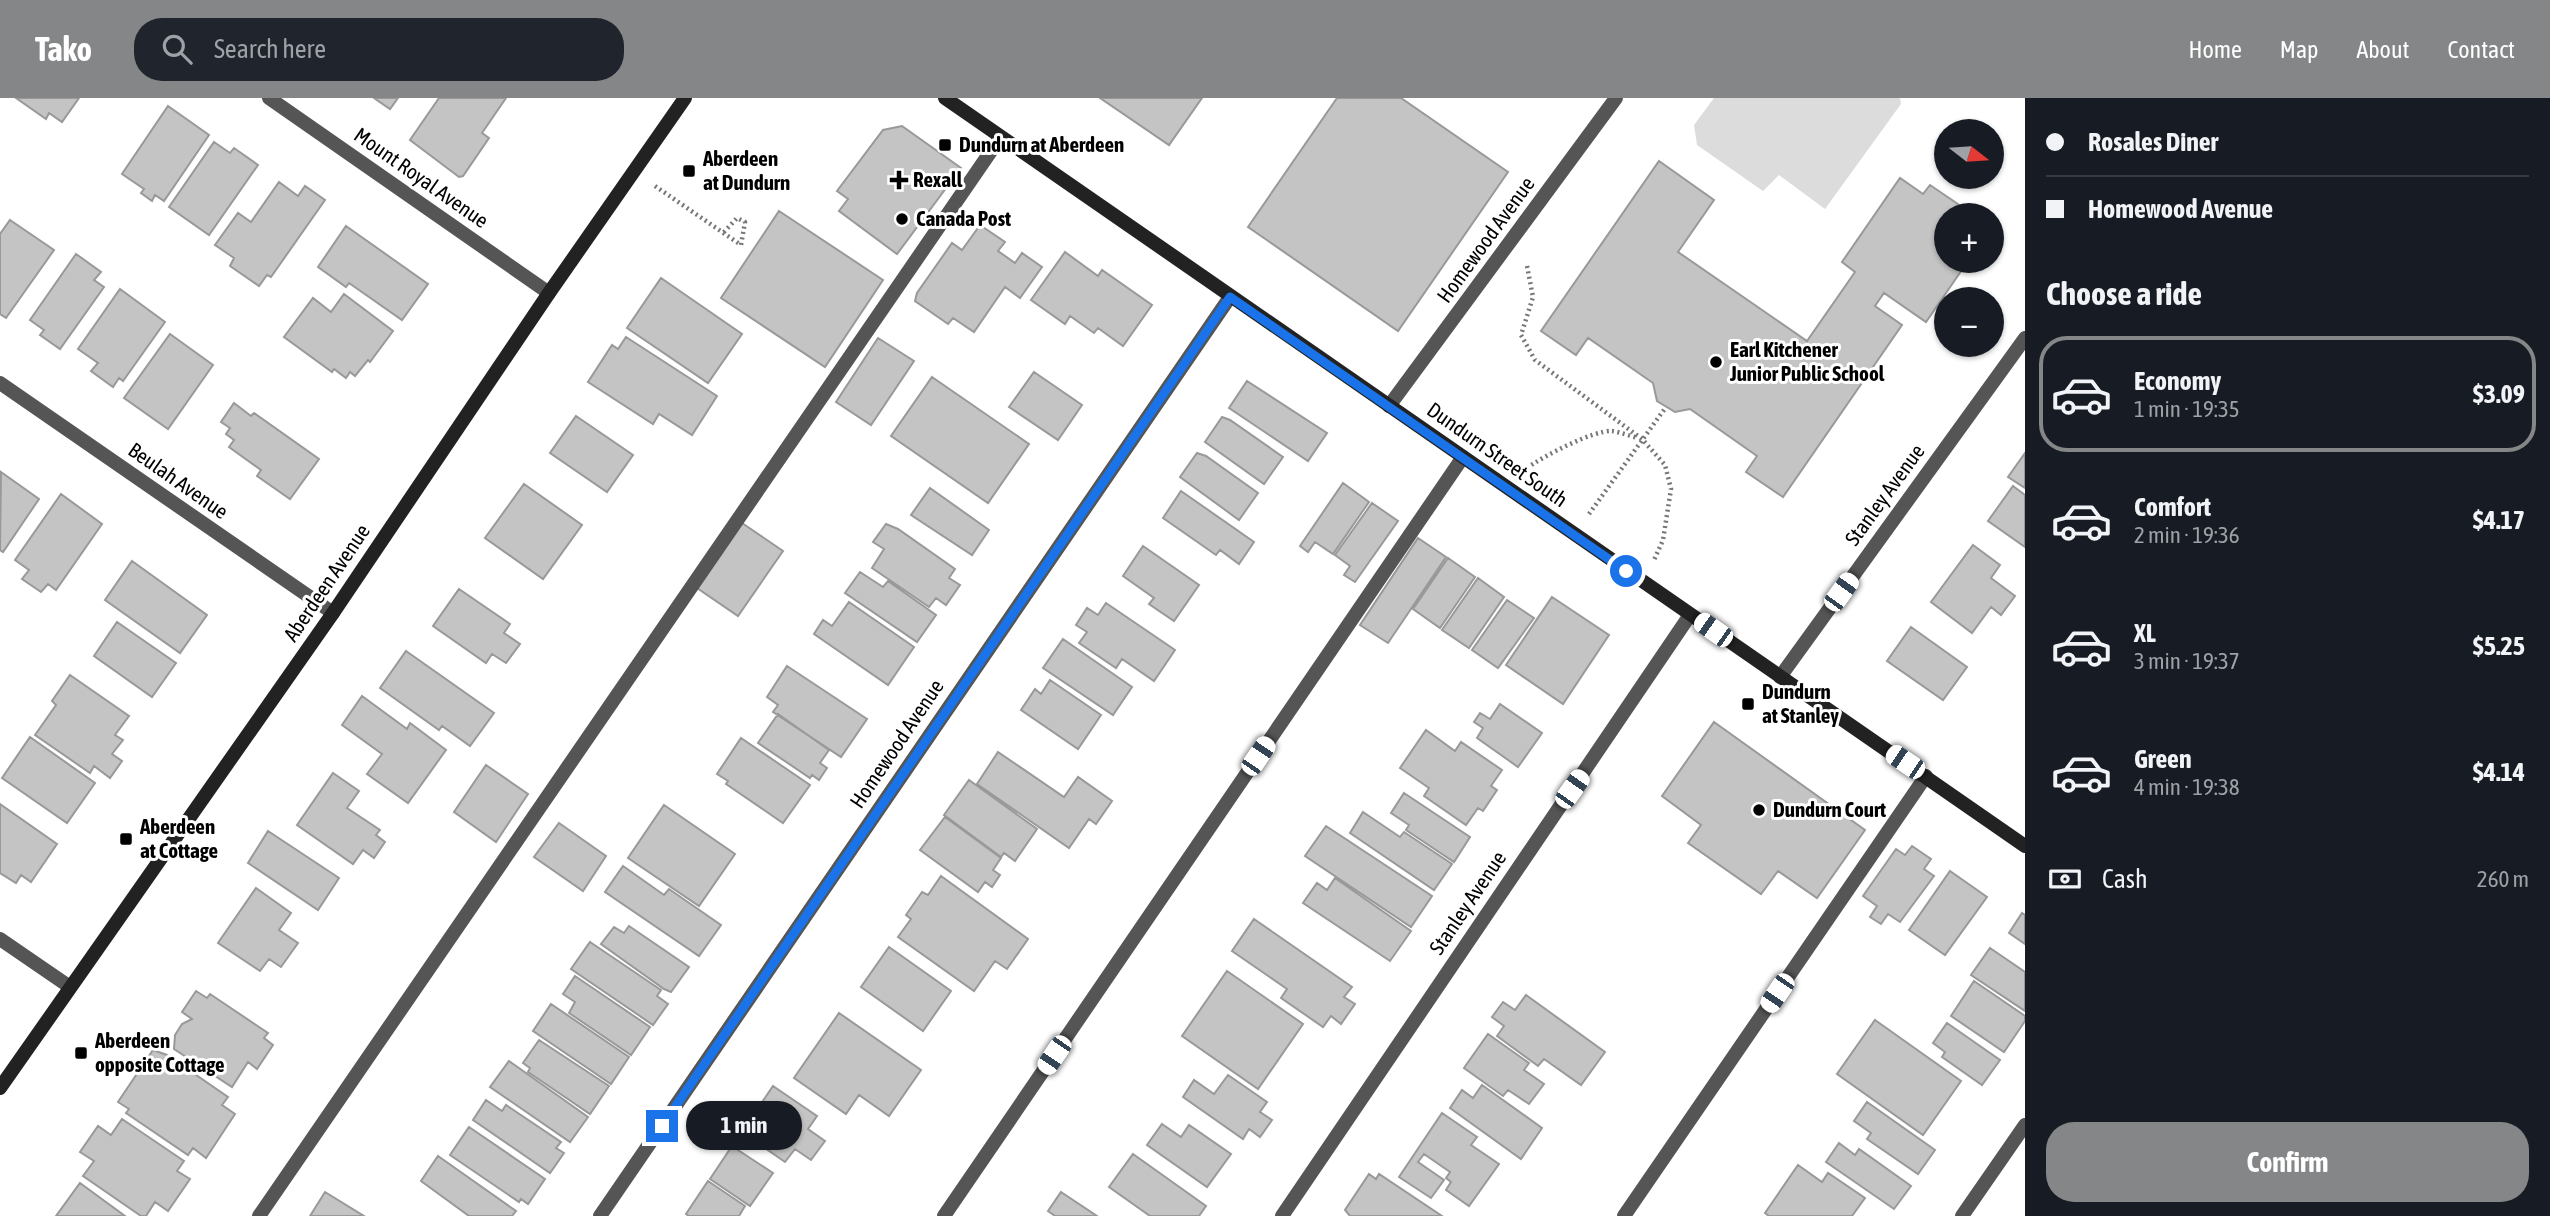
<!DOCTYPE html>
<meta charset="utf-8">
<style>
body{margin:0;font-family:"Asap Condensed",sans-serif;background:#20242c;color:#f1f3f6;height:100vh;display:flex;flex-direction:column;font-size:26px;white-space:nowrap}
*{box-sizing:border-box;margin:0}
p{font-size:23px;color:#9ea1a6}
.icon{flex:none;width:38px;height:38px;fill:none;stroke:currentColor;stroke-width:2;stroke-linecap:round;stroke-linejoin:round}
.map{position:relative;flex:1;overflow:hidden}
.details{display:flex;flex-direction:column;background:#171b24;width:525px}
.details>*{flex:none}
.banner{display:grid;align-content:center;height:154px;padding:0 21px;background:#171b24}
.needle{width:46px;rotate:107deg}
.tools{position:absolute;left:1934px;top:21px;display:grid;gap:14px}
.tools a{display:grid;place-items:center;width:70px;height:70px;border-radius:50%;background:#171b24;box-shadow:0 2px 5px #0004;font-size:35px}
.end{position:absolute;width:32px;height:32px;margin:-16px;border:9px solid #1a73e8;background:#fff;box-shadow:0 0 0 4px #fff}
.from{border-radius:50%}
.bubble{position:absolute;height:49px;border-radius:24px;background:#171b24;box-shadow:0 2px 5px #0004;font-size:23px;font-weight:700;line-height:49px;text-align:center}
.car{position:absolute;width:21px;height:42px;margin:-21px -10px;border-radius:9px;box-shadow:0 0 5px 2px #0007;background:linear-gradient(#fff 24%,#345 0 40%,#fff 0 76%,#345 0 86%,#fff 0)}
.banner b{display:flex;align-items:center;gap:24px;height:66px;font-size:26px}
.banner b+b{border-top:2px solid #363941}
.banner i{width:18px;height:18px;background:#f1f3f6}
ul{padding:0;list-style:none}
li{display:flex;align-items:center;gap:21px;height:116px;margin:0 14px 10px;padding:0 7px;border:4px solid transparent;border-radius:28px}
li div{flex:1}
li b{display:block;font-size:26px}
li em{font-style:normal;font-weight:700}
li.on{border-color:#858687}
li>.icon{width:63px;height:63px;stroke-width:1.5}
h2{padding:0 21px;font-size:32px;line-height:84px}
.pay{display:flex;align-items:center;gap:18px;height:77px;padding:0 21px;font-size:26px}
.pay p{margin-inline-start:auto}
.primary-button{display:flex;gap:14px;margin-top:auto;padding:14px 21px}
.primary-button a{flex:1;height:80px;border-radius:28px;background:#858687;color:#fff;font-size:28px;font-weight:700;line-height:80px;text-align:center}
header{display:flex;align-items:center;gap:42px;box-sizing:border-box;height:98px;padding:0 35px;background:#858687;color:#fff}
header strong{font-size:33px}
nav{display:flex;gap:38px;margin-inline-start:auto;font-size:24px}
.search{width:490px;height:63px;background:#20242c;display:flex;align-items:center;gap:18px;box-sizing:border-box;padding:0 24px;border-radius:28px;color:#9ea1a6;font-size:26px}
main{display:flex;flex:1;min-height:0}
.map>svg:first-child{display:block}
.green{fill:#dcdcdc}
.building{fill:#c4c4c4;stroke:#999;stroke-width:2}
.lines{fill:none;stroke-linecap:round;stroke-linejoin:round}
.path{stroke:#777;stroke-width:4.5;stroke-dasharray:2 3.5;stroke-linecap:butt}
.service{stroke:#555;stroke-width:14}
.minor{stroke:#555;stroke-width:14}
.secondary{stroke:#222;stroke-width:14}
.route{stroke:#1a73e8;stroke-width:9}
.poi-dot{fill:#000;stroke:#fff;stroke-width:2.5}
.labels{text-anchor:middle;stroke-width:6;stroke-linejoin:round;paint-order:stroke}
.poi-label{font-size:21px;font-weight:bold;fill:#000;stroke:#fff;text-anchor:start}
.street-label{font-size:21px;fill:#000;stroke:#fff}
</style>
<header>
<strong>Tako</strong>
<div class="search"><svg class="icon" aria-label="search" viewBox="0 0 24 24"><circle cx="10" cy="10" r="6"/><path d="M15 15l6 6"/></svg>Search here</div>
<nav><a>Home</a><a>Map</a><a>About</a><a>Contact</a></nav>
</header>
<main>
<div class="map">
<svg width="2025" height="1118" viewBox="0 0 2025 1118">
<rect width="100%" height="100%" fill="#fff"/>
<path class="green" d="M 1714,0 L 1900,0 L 1901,6 L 1825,111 L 1779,77 L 1763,93 L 1697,47 L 1694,27 Z"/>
<path class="building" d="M 16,0 L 79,0 L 62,24 L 49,15 L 46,21 Z
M 374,0 L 398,0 L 390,11 Z
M 439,0 L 506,0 L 482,35 L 489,40 L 463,78 L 459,79 L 410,42 Z
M 1100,0 L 1202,0 L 1169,47 Z
M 1337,0 L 1401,0 L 1508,74 L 1398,233 L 1248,129 Z
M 168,8 L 209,37 L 164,103 L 155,97 L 152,103 L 141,95 L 144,91 L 122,76 Z
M 902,28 L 961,70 L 897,156 L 839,113 L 848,101 L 837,93 L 883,32 Z
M 214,44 L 230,55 L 234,50 L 258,67 L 209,137 L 169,109 Z
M 1659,63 L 1714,102 L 1678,154 L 1807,243 L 1855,174 L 1842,164 L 1900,80 L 1923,96 L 1930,87 L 1974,117 L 1946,117 L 1946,163 L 1968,163 L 1926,224 L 1884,195 L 1875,208 L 1902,227 L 1783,399 L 1746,374 L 1757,358 L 1690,311 L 1675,314 L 1657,303 L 1653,285 L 1588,240 L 1576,257 L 1541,233 Z
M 279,84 L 298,98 L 305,88 L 325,102 L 271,179 L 267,177 L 259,188 L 230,168 L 234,160 L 215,147 L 238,115 L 251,124 Z
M 779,113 L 883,182 L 825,269 L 721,200 Z
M 10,122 L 54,152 L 6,220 L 0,216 L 0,136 Z
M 980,127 L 1005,144 L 998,153 L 1015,165 L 1022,155 L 1042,169 L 1020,200 L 1005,189 L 974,234 L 953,220 L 948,226 L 915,203 L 917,195 L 952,145 L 962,152 Z
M 346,128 L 428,186 L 402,222 L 349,185 L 346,189 L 318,169 Z
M 1065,154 L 1098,178 L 1102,172 L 1152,207 L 1123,248 L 1098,230 L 1094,235 L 1070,218 L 1065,226 L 1031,202 Z
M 76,156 L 101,174 L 94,182 L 104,189 L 60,251 L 40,237 L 44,232 L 30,222 Z
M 661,180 L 742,236 L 708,285 L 627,230 Z
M 120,191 L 165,224 L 123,283 L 119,280 L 113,289 L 91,273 L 98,265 L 78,251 Z
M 344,196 L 393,233 L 370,264 L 368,262 L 355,278 L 350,274 L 346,280 L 334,271 L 332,274 L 284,239 L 313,200 L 331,214 Z
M 170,236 L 213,267 L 168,331 L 124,300 Z
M 626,239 L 717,298 L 692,337 L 659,316 L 653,326 L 588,284 L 612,247 L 618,251 Z
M 878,240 L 914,263 L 871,327 L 836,304 Z
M 1034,274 L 1082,307 L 1058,342 L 1009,309 Z
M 932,279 L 1029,346 L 988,405 L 891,338 Z
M 1247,283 L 1327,335 L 1308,363 L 1229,310 Z
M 234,305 L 251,318 L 254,315 L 319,361 L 290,401 L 257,378 L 261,372 L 229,349 L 234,342 L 226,336 L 230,330 L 221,324 Z
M 576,318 L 633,357 L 607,394 L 550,355 Z
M 1222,319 L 1230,322 L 1283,359 L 1264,386 L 1205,344 Z
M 1197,355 L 1206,358 L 1258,395 L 1239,422 L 1180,379 Z
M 2025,355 L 2025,390 L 2008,379 Z
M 1,374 L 39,401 L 3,454 L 0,452 Z
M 1343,385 L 1369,404 L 1333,456 L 1315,444 L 1308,454 L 1300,448 Z
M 524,386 L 582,427 L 543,481 L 485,440 Z
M 2013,388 L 2025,397 L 2025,449 L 1988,423 Z
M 930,390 L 989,432 L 972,457 L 911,417 Z
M 1181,393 L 1254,444 L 1239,466 L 1220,452 L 1216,457 L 1163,420 Z
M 61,396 L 102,426 L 56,492 L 48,486 L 41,494 L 22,481 L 29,472 L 15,462 Z
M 1372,405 L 1398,423 L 1355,484 L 1344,477 L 1350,468 L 1335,457 Z
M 742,425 L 783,453 L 738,518 L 697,490 Z
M 886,426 L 898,431 L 955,471 L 949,480 L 960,487 L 946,507 L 936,500 L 929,509 L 872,470 L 884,451 L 873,444 Z
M 1418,440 L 1446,459 L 1388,545 L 1360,527 Z
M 1973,447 L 2000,467 L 1991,480 L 2015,498 L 2001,517 L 1991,509 L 1972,535 L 1931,504 Z
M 1143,448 L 1199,487 L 1174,523 L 1149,506 L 1154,500 L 1123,478 Z
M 1448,460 L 1475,479 L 1440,530 L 1413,511 Z
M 132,463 L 207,517 L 180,555 L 105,502 Z
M 860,474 L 883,489 L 888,483 L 936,517 L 917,544 L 845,495 Z
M 1478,480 L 1504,499 L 1469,550 L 1442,532 Z
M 459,491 L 510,526 L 504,535 L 520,546 L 506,565 L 492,556 L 486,565 L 433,528 Z
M 1552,499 L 1609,537 L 1563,606 L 1506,567 Z
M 1507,502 L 1534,520 L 1498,570 L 1472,552 Z
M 849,504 L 914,549 L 888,587 L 814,536 L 823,522 L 832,528 Z
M 1106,505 L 1175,552 L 1154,583 L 1122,561 L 1116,570 L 1079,545 L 1087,534 L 1076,527 L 1087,510 L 1098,517 Z
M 117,524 L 176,565 L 152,599 L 94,558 Z
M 1911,529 L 1967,569 L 1943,602 L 1887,563 Z
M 1063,541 L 1132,589 L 1113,617 L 1043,570 Z
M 406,553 L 494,615 L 470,648 L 442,628 L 439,632 L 380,590 Z
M 787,568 L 867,621 L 841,659 L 773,614 L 778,607 L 767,599 Z
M 70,577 L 129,618 L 115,637 L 123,642 L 112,656 L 122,663 L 110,680 L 94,668 L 90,675 L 35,637 L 56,607 L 52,603 Z
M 1050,582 L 1101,617 L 1078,651 L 1021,612 L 1035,591 L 1041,596 Z
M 362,598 L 407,631 L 410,625 L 446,652 L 408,705 L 367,676 L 382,656 L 342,627 Z
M 1500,606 L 1542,635 L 1518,669 L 1477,640 L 1483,630 L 1474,624 L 1480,615 L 1490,621 Z
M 778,616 L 829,652 L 820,665 L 827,670 L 819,682 L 812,677 L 810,680 L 758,645 Z
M 1714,624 L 1865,732 L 1817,800 L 1778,773 L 1761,796 L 1688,745 L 1701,727 L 1662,698 Z
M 1426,632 L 1455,653 L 1461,644 L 1502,672 L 1491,688 L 1497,692 L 1483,713 L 1478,710 L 1466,727 L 1424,698 L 1429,690 L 1400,670 Z
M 30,639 L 95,685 L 67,725 L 2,680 Z
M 741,640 L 810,687 L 783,725 L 726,686 L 728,683 L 717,676 Z
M 998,654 L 1064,699 L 1078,679 L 1112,703 L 1096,726 L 1089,721 L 1069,750 L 977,686 Z
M 486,667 L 528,696 L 496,744 L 454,714 Z
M 333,675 L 359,693 L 347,710 L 380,732 L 376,737 L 385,744 L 374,760 L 363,752 L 353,766 L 297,727 Z
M 969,682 L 1037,731 L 1015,763 L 1004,755 L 1001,759 L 944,717 Z
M 1404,695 L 1470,739 L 1454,764 L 1406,732 L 1409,727 L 1391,715 Z
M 0,706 L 57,746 L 31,784 L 21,777 L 16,785 L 0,775 Z
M 664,707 L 735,756 L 699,808 L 628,760 Z
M 1363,714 L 1400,739 L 1404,734 L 1452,766 L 1434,792 L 1350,735 Z
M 945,719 L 1001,760 L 993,772 L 1000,777 L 992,789 L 985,784 L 978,794 L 920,752 Z
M 559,725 L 606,758 L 583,793 L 534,759 Z
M 1326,728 L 1432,798 L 1411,829 L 1305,758 Z
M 268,733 L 339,780 L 318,812 L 248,765 Z
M 1912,748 L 1931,761 L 1924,771 L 1934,778 L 1900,824 L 1888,816 L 1881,826 L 1870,819 L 1877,808 L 1863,798 L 1896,751 L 1905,757 Z
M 623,768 L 664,797 L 669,791 L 721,827 L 699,858 L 605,794 Z
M 1950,773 L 1987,799 L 1945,857 L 1909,832 Z
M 941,778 L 1028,841 L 1007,871 L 995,863 L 974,893 L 898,839 L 911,821 L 906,817 L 922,794 L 928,797 Z
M 1335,780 L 1411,833 L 1390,863 L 1303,805 L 1317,785 L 1327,792 Z
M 256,790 L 291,815 L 279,832 L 298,845 L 281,869 L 269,861 L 260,873 L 218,845 Z
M 2022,815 L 2025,817 L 2025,846 L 2009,835 Z
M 1254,821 L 1352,889 L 1344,899 L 1355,906 L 1341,926 L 1331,918 L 1323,929 L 1281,900 L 1287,891 L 1232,853 Z
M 629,828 L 689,869 L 671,894 L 664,891 L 601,846 L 614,829 L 624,835 Z
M 590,844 L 661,892 L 657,898 L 668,906 L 653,927 L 571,871 Z
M 889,849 L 951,893 L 923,933 L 861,889 Z
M 1990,850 L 2025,874 L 2025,913 L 1971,877 Z
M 1227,873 L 1303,926 L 1258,991 L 1182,938 Z
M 575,878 L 650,929 L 631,957 L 569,915 L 575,904 L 563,896 Z
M 1974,883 L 2025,918 L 2025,923 L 2004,954 L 1951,918 Z
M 196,893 L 207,900 L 210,896 L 268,935 L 264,940 L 273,947 L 257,971 L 248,964 L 232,989 L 174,951 L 175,937 L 182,926 L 192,921 L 182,914 Z
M 1526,897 L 1605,954 L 1581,987 L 1544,961 L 1538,968 L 1497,938 L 1504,928 L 1492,919 L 1503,904 L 1515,912 Z
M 551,906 L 629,959 L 611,986 L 533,933 Z
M 839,915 L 921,972 L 889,1018 L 859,997 L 846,1016 L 794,980 Z
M 1875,922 L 1961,983 L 1923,1037 L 1837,976 Z
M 1947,925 L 2000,962 L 1982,987 L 1942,959 L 1945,954 L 1933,945 Z
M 1488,936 L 1529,965 L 1524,972 L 1544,986 L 1529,1006 L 1508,992 L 1503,998 L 1464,970 Z
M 539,942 L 609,988 L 590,1016 L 528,974 L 530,970 L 523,965 Z
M 153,952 L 167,957 L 228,999 L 222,1007 L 235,1016 L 206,1060 L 193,1050 L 188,1057 L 126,1015 L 129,1011 L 118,1004 Z
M 509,963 L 588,1019 L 570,1044 L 490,989 Z
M 1228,977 L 1267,1004 L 1260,1014 L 1272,1022 L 1260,1039 L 1249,1031 L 1243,1041 L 1183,999 L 1194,982 L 1214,996 Z
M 1482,987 L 1542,1030 L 1521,1061 L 1450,1010 L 1462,992 L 1473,1000 Z
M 773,988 L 817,1018 L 808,1031 L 825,1043 L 811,1062 L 795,1051 L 785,1064 L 742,1034 Z
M 486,1002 L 502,1013 L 506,1007 L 561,1044 L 556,1050 L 564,1055 L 550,1075 L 473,1022 Z
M 1867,1004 L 1935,1052 L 1918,1076 L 1867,1041 L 1871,1035 L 1854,1023 Z
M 1442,1015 L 1477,1039 L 1471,1047 L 1499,1066 L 1469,1108 L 1446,1092 L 1451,1084 L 1446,1080 L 1450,1074 L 1424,1056 L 1418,1064 L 1444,1082 L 1431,1100 L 1399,1079 Z
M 122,1021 L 184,1063 L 177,1073 L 190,1081 L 168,1113 L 155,1104 L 146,1118 L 141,1118 L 83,1078 L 94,1063 L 80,1054 L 98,1028 L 111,1037 Z
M 1162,1026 L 1181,1039 L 1189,1027 L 1231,1056 L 1207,1089 L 1147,1047 Z
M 469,1029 L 545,1081 L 528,1106 L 521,1101 L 519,1104 L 450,1057 Z
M 1839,1045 L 1855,1057 L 1859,1051 L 1911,1088 L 1894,1111 L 1826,1064 Z
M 732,1048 L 773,1075 L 750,1108 L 710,1081 Z
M 1133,1056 L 1206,1108 L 1199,1118 L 1150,1118 L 1109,1089 Z
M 438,1058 L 516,1113 L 512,1118 L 469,1118 L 421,1083 Z
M 1798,1067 L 1822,1084 L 1828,1075 L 1865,1100 L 1852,1118 L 1769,1118 L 1765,1115 Z
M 1369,1076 L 1376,1081 L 1379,1076 L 1442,1118 L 1350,1118 L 1345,1112 Z
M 708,1083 L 745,1108 L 739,1118 L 689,1118 L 686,1116 Z
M 80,1085 L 125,1118 L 56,1118 Z
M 325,1094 L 364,1118 L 310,1118 Z
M 1061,1094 L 1097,1118 L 1055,1118 L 1048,1113 Z"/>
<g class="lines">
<path class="path" d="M 655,88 L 741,147 L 745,124 L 737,120 L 723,135
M 1527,168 L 1533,199 L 1521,237 L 1535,262 L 1642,341 L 1665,367 L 1671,391 L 1663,442 L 1654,462
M 1527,370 C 1542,359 1593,332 1612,333 C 1620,334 1630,338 1638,340
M 1589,416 L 1666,309"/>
<path class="service" d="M 259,1118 L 1000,40
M 944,1118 L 1463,359
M 1624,1118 L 1926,678"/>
<path class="minor" d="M 269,0 L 549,195
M 0,285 L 333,515
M 1389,308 L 1616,0
M 1780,579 L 2025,240
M 0,841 L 70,889
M 600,1118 L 1230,199
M 1282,1118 L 1690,517
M 1962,1118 L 2025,1027"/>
<path class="secondary" d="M 945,0 L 2025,748
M 0,990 L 333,515 L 549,195 L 685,0"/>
</g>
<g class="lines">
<path class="route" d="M 662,1028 L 1230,199 L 1626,473"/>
</g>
<g class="poi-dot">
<rect x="938" y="40" width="14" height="14" rx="3.5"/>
<rect x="682" y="66" width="14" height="14" rx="3.5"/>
<path d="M895.5 71.5h7v7h7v7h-7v7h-7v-7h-7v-7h7z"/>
<circle cx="902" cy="121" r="7"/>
<circle cx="1716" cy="264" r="7"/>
<rect x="1741" y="599" width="14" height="14" rx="3.5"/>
<circle cx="1759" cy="712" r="7"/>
<rect x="119" y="734" width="14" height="14" rx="3.5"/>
<rect x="74" y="948" width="14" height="14" rx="3.5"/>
</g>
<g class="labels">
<g class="poi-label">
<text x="959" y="54">Dundurn at Aberdeen</text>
<text x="703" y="68">Aberdeen<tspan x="703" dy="24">at Dundurn</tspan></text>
<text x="913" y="89">Rexall</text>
<text x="916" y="128">Canada Post</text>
<text x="1730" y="259">Earl Kitchener<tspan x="1730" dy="24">Junior Public School</tspan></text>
<text x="1762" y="601">Dundurn<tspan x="1762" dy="24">at Stanley</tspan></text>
<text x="1773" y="719">Dundurn Court</text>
<text x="140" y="736">Aberdeen<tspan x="140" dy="24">at Cottage</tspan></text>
<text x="95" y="950">Aberdeen<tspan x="95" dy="24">opposite Cottage</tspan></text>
</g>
<g class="street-label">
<text transform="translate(421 80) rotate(35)" y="7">Mount Royal Avenue</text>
<text transform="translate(1486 142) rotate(-54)" y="7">Homewood Avenue</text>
<text transform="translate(1497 357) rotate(35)" y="7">Dundurn Street South</text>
<text transform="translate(178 383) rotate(35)" y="7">Beulah Avenue</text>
<text transform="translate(1885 397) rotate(-54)" y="7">Stanley Avenue</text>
<text transform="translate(327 485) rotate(-56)" y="7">Aberdeen Avenue</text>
<text transform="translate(897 646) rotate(-56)" y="7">Homewood Avenue</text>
<text transform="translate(1468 805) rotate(-56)" y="7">Stanley Avenue</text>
</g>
</g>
</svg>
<div class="tools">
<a><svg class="needle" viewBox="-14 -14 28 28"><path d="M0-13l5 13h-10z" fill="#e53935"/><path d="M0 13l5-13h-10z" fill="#9ea1a6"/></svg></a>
<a>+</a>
<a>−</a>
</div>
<i class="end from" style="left:1626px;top:473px"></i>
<i class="end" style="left:662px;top:1028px"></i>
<div class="bubble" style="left:686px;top:1003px;width:116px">1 min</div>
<i class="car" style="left:1841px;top:494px;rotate:36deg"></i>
<i class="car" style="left:1713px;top:532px;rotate:305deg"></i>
<i class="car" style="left:1258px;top:658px;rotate:34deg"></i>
<i class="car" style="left:1905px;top:664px;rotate:304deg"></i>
<i class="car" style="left:1572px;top:691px;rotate:35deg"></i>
<i class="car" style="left:1777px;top:895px;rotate:214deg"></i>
<i class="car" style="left:1054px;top:957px;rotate:214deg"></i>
</div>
<section class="details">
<div class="banner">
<b><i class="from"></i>Rosales Diner</b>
<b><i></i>Homewood Avenue</b>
</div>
<h2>Choose a ride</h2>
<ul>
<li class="on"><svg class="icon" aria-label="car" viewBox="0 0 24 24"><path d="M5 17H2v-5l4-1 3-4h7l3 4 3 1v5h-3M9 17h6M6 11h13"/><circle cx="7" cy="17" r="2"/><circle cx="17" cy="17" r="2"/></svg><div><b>Economy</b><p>1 min · 19:35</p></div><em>$3.09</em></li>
<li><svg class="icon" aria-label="car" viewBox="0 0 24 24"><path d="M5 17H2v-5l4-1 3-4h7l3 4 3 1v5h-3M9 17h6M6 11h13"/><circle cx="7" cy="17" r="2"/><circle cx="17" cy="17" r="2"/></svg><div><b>Comfort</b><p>2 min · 19:36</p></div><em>$4.17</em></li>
<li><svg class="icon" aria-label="car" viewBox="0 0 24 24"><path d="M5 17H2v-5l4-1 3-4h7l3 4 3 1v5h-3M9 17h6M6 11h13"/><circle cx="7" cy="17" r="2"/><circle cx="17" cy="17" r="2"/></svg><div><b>XL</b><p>3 min · 19:37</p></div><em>$5.25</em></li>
<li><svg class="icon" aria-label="car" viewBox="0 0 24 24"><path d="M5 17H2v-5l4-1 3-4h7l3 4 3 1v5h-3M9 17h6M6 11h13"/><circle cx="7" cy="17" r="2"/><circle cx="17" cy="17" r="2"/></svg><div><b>Green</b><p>4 min · 19:38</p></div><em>$4.14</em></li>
</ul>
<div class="pay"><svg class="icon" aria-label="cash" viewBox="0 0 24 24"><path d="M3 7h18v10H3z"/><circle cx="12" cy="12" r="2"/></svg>Cash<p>260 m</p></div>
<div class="primary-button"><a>Confirm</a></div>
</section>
</main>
